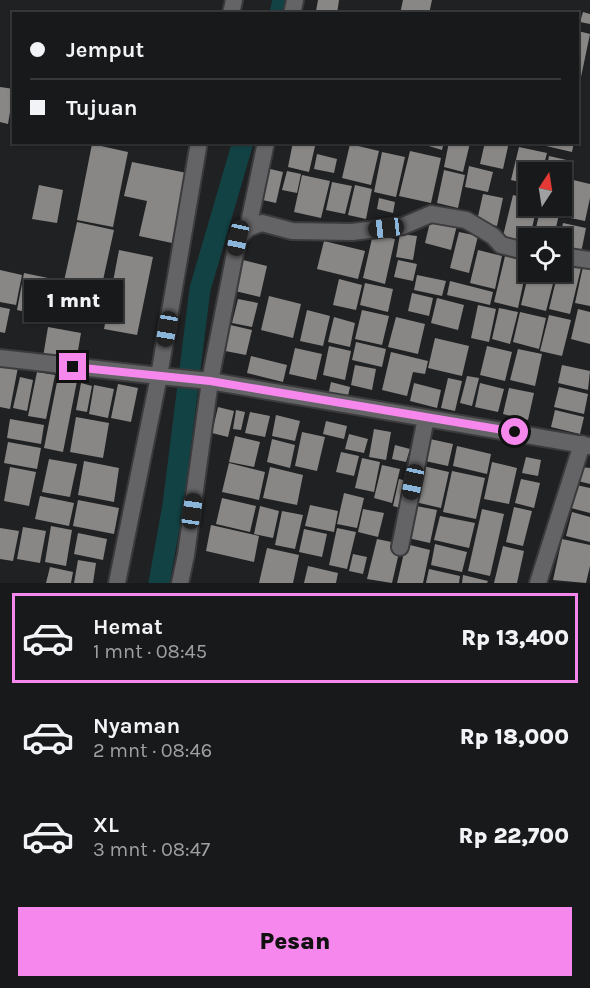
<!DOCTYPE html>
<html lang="id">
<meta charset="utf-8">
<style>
body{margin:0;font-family:Karla,sans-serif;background:#212223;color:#f1f3f6;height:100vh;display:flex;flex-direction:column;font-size:22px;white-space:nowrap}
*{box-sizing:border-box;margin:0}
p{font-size:20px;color:#9fa0a2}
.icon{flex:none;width:33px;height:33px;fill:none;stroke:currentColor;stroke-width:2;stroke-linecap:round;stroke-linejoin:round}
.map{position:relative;height:583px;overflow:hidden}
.side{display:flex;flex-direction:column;background:#18191a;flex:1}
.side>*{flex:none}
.hud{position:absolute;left:12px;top:12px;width:567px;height:132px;border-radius:0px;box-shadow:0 2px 4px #0004,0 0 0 2px #363839;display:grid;align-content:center;height:132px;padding:0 18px;background:#18191a}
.needle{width:39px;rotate:12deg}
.fabs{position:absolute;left:518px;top:162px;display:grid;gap:12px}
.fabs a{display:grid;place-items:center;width:54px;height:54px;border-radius:0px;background:#18191a;box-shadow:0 2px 4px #0004,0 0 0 2px #363839;font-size:30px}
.end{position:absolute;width:27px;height:27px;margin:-14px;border:8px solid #f688ed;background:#111;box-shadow:0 0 0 3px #111}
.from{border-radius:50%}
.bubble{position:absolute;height:42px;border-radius:0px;background:#18191a;box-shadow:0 2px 4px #0004,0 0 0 2px #363839;font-size:20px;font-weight:800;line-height:42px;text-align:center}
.car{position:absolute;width:18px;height:36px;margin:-18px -9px;border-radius:8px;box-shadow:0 0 4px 2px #0007;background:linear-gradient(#222 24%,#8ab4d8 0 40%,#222 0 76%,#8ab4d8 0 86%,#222 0)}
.hud b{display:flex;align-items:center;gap:21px;height:57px;font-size:22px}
.hud b+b{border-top:2px solid #363839}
.hud i{width:15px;height:15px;background:#f1f3f6}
ul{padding:10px 0 0;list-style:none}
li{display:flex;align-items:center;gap:18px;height:90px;margin:0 12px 9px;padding:0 6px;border:3px solid transparent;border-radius:0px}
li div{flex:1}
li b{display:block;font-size:22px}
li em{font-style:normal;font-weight:800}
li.current{border-color:#f688ed}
li>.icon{width:54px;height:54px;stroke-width:1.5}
.primary-button{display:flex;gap:12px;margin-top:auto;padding:12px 18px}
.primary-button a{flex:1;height:69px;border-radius:0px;background:#f688ed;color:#111;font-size:24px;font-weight:800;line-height:69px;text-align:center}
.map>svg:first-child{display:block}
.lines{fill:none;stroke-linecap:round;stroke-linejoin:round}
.canal{stroke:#134244;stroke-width:21}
.building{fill:#898785}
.street-casing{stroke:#3b3b3d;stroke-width:20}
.street{stroke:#646467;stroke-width:16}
.route{stroke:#f688ed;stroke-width:8}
</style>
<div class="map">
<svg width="590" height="583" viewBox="0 0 590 583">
<rect width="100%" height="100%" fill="#202123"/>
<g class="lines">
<path class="canal" d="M 280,14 L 283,0
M 159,583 L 173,505 L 200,289 L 243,142"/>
</g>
<path class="building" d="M 318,0 L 339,0 L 337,14 L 316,11 Z
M 403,0 L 432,0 L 429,14 L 400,14 Z
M 583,12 L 590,14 L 590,24 L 580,22 Z
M 578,31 L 590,34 L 581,77 L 578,77 Z
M 0,87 L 14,89 L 8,124 L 0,122 Z
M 293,142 L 316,142 L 309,172 L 288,167 Z
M 415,142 L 444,142 L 442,150 Z
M 449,142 L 470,143 L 463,172 L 444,167 Z
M 485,142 L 509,142 L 503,169 L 480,164 Z
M 546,142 L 574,142 L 572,152 L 546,146 Z
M 92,144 L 128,152 L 113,227 L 77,220 Z
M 350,144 L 379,151 L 371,185 L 342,178 Z
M 519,147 L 547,153 L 542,172 L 528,172 L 528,184 L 511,180 Z
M 410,151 L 441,158 L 431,203 L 399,196 Z
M 382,152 L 405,157 L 396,197 L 374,192 Z
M 317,154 L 337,159 L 334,173 L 314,169 Z
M 549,156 L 571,161 L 565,189 L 561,189 L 561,172 L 546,172 Z
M 132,162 L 187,173 L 172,243 L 139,236 L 147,201 L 124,196 Z
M 469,166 L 493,172 L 488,192 L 465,187 Z
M 266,168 L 283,172 L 276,203 L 258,199 Z
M 444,170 L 465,175 L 458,208 L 437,203 Z
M 287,171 L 301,174 L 297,193 L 282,190 Z
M 302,175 L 330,181 L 321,218 L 294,212 Z
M 569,179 L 590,184 L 590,198 L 585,221 L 561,216 Z
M 332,182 L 352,186 L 345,214 L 326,210 Z
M 39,185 L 63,190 L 57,223 L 32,219 Z
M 355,185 L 372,189 L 366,219 L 348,215 Z
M 483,194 L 503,198 L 497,226 L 477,221 Z
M 513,195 L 528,199 L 528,206 L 537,206 L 528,246 L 502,240 Z
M 379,198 L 395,202 L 393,213 L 377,209 Z
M 541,206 L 561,206 L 554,236 L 535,232 Z
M 431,218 L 457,225 L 451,250 L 425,243 Z
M 77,222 L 114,230 L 96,312 L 59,304 Z
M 563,223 L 586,228 L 581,253 L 561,249 L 560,238 Z
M 459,232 L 478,236 L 469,273 L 450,268 Z
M 373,234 L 395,239 L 385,284 L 363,278 Z
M 400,234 L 417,236 L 413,260 L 396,257 Z
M 324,241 L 365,251 L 358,279 L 317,269 Z
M 119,250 L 153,257 L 137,335 L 104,329 Z
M 478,250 L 502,256 L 495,289 L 470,283 Z
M 505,256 L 528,261 L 518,308 L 494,302 Z
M 243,260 L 267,266 L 260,297 L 235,291 Z
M 398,260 L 417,264 L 413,281 L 394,277 Z
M 584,262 L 590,264 L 590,306 L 575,303 Z
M 561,263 L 581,268 L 570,314 L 549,309 L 558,272 L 561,272 Z
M 0,270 L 22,275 L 16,305 L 0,302 Z
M 529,272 L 556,272 L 546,311 L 521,305 Z
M 24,273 L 48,278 L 41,315 L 17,310 Z
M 417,275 L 446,281 L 442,296 L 414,290 Z
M 339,279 L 362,285 L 356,310 L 333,305 Z
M 450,281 L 493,292 L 490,305 L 447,295 Z
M 365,283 L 393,289 L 388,312 L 360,305 Z
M 412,293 L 433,298 L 429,316 L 408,311 Z
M 269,296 L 301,304 L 293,338 L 261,330 Z
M 437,298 L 464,305 L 458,330 L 431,323 Z
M 238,299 L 258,303 L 252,327 L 232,323 Z
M 478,305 L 496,309 L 489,342 L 471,338 Z
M 0,307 L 10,309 L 5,333 L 0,332 Z
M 499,308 L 518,312 L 510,344 L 492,339 Z
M 578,309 L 590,312 L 590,344 L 571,339 Z
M 307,310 L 330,316 L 323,346 L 300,341 Z
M 362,310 L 389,316 L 382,345 L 355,339 Z
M 520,312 L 546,318 L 539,349 L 513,342 Z
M 549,315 L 571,320 L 562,356 L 540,351 Z
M 334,317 L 355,323 L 350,347 L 328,342 Z
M 396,317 L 425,324 L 418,354 L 388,347 Z
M 226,324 L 252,330 L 246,355 L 220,350 Z
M 48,327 L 81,333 L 76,362 L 43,357 Z
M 435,338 L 469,346 L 462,376 L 428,368 Z
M 356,342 L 386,349 L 382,367 L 352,360 Z
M 329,346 L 351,351 L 345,380 L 323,375 Z
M 487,346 L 512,352 L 505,381 L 480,375 Z
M 295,348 L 322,354 L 316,380 L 289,374 Z
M 518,349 L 542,354 L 535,386 L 510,380 Z
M 391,352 L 428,361 L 425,374 L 413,372 L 407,396 L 382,390 Z
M 251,356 L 287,365 L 283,382 L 247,373 Z
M 0,364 L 18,367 L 10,409 L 0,407 Z
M 355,365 L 376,369 L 372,390 L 351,385 Z
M 562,365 L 590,371 L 588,390 L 558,383 Z
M 37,372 L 55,375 L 46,419 L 28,416 Z
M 467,376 L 479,378 L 472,406 L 460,403 Z
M 20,377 L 33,380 L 27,411 L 13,408 Z
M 58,377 L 77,381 L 63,452 L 44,448 Z
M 448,378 L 462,381 L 455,411 L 441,408 Z
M 331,382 L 350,387 L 345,409 L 326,405 Z
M 81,383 L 92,386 L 87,412 L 76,410 Z
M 414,383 L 441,390 L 437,408 L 410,401 Z
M 480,383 L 504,389 L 498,412 L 475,407 Z
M 118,384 L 138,388 L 131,422 L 111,418 Z
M 94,385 L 114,389 L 108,418 L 89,414 Z
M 559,387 L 588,394 L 584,414 L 554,407 Z
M 509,388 L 534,393 L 528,420 L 503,414 Z
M 218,407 L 234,411 L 228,437 L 212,433 Z
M 236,410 L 245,412 L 241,430 L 233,429 Z
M 555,410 L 584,417 L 580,434 L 551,427 Z
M 250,412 L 270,416 L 265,437 L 245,433 Z
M 276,415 L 300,421 L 295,441 L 272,436 Z
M 76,417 L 109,423 L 103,458 L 70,452 Z
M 10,419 L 44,425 L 41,444 L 7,438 Z
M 326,421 L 347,426 L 344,439 L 323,434 Z
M 374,429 L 391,432 L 386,460 L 369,457 Z
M 302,432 L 325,437 L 317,471 L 295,466 Z
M 349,434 L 368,439 L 364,453 L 345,449 Z
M 235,436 L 260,442 L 254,467 L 229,462 Z
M 272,439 L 295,445 L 290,468 L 267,462 Z
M 430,439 L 453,444 L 448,466 L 425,461 Z
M 8,442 L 41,448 L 37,469 L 4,463 Z
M 395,445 L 410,449 L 406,462 L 392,459 Z
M 457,446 L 491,454 L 487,474 L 453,466 Z
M 341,452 L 359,456 L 354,476 L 336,472 Z
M 526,457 L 541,460 L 538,476 L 522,473 Z
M 362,458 L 380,462 L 374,492 L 355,488 Z
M 49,459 L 77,464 L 70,497 L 42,492 Z
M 84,461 L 119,468 L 114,502 L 78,495 Z
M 492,462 L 517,468 L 509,504 L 484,499 Z
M 229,463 L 265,472 L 259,500 L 222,492 Z
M 382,465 L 400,469 L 392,503 L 374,498 Z
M 423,466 L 449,472 L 441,508 L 415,502 Z
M 10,467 L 36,472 L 29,506 L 4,501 Z
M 270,467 L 303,475 L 297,505 L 263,498 Z
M 581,467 L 590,468 L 590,484 L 578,481 Z
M 452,471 L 485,478 L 476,519 L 443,512 Z
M 399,479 L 415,483 L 408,510 L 393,506 Z
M 521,479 L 540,483 L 534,508 L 515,503 Z
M 576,485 L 590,488 L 590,513 L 571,508 Z
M 344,493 L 364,498 L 357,528 L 337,524 Z
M 40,496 L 74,503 L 69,526 L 35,519 Z
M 222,498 L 256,506 L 250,532 L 216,524 Z
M 78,500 L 119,508 L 114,534 L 73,526 Z
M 310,505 L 338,511 L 334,532 L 305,526 Z
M 260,506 L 279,511 L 273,538 L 254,534 Z
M 416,506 L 437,510 L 430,543 L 408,538 Z
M 514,507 L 532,511 L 523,546 L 506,542 Z
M 363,509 L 384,513 L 378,537 L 358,532 Z
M 482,509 L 504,514 L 490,576 L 468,571 Z
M 282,511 L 303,515 L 295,549 L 275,545 Z
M 572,512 L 590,517 L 590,542 L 566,536 Z
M 440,516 L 475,523 L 469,548 L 434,540 Z
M 211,525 L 259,536 L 254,562 L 206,551 Z
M 51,526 L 72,530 L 66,566 L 45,562 Z
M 23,527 L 46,531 L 40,563 L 17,559 Z
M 0,528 L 19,531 L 13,561 L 0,559 Z
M 337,528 L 356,532 L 347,569 L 329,565 Z
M 304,529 L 327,534 L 322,557 L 299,552 Z
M 78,533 L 107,539 L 103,560 L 74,554 Z
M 377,539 L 401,544 L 392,583 L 367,579 Z
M 562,539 L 590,545 L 590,566 L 586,583 L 553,580 Z
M 406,544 L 430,550 L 423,583 L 397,583 Z
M 435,544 L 467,552 L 462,572 L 431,565 Z
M 503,546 L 524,551 L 517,583 L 494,583 Z
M 267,548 L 299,555 L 293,583 L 259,583 Z
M 353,554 L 367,557 L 363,574 L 349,571 Z
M 78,560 L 96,563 L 93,583 L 74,583 Z
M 308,566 L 338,573 L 336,583 L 304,583 Z
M 50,567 L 73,572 L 71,583 L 46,583 Z
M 429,569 L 460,576 L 459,583 L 426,583 Z
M 463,575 L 488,581 L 487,583 L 462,583 Z"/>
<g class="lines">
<defs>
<path id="street" d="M 231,14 L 234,0
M 292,14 L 295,0
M 199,142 L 159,376 L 210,381 L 590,446
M 248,228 L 266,142
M 561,256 L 590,260
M 0,358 L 159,376 L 117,583
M 400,547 L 426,418
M 180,583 L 186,555 L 210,381 L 238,238 L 248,228 L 262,223 L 292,231 L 352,232 L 403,226 L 431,214 L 466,220 L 493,236 L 501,245 L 528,252
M 538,583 L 582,444"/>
</defs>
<use href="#street" class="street-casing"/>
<use href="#street" class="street"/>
</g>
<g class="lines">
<path class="route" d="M 73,367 L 210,381 L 515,432"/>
</g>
</svg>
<div class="fabs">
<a><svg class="needle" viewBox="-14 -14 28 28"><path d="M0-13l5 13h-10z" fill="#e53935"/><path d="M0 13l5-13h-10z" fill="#9fa0a2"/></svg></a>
<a><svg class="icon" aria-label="locate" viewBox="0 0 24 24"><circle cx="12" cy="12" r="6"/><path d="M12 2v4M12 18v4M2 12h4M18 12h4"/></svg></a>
</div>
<i class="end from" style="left:515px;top:432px"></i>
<i class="end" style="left:73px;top:367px"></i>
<div class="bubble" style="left:24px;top:280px;width:99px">1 mnt</div>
<i class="car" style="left:386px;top:228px;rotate:263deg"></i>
<i class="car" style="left:238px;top:238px;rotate:192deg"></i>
<i class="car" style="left:167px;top:329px;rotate:190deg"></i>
<i class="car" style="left:413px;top:482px;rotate:192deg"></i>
<i class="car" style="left:192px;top:511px;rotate:8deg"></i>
<div class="hud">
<b><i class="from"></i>Jemput</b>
<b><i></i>Tujuan</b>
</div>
</div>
<section class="side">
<ul>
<li class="current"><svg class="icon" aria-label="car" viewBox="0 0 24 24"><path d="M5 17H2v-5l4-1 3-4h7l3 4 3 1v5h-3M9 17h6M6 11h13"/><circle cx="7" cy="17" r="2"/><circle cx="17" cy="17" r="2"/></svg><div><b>Hemat</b><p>1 mnt · 08:45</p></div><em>Rp 13,400</em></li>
<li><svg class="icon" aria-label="car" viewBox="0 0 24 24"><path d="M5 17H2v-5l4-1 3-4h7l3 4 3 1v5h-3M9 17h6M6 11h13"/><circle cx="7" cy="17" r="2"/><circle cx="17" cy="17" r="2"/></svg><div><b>Nyaman</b><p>2 mnt · 08:46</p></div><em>Rp 18,000</em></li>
<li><svg class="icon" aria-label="car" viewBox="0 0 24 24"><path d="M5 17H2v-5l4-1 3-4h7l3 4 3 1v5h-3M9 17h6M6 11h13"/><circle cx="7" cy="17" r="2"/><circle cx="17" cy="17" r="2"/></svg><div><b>XL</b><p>3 mnt · 08:47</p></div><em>Rp 22,700</em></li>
</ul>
<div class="primary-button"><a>Pesan</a></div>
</section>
